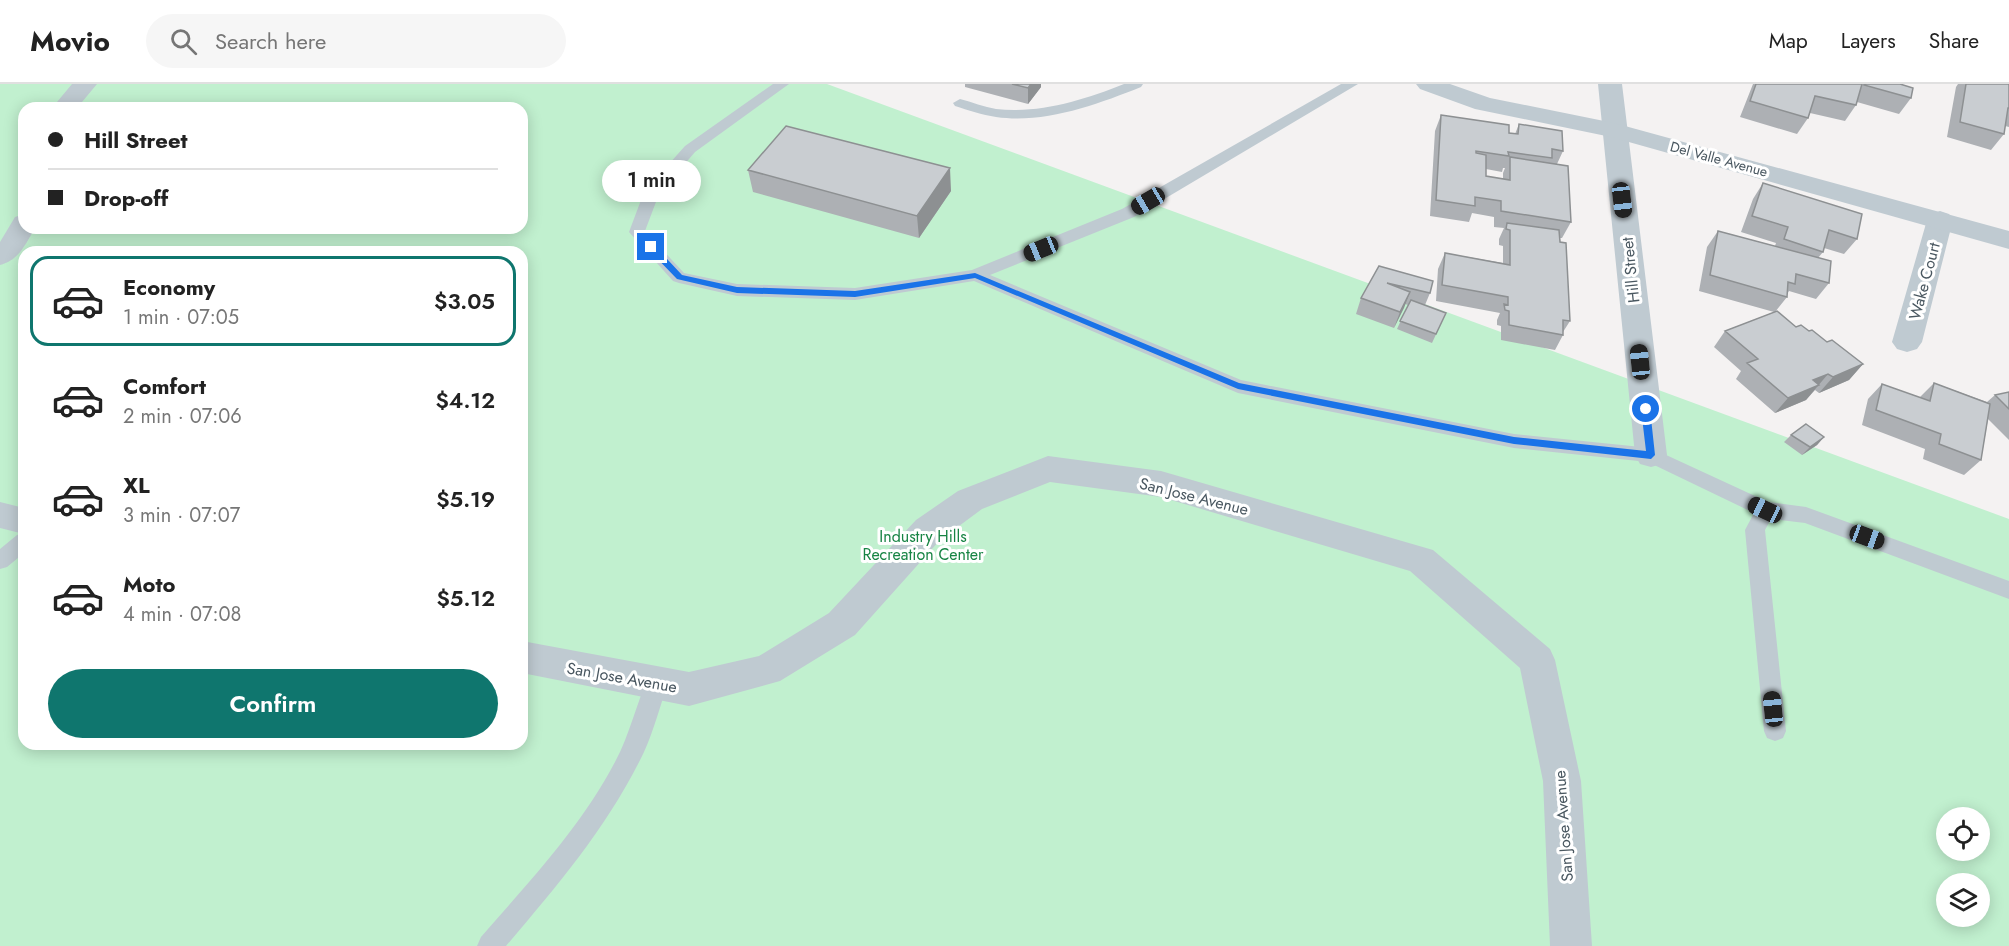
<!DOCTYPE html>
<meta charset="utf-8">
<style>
body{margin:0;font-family:Jost,sans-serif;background:#f6f6f6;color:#222;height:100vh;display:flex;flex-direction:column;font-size:22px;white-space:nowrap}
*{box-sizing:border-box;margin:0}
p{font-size:20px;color:#767676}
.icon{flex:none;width:33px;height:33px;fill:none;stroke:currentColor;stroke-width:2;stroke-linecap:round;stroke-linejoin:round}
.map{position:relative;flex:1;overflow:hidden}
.side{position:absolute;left:18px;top:162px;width:510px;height:504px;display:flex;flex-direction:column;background:#fff;border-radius:18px;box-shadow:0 3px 15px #0003}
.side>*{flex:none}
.banner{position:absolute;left:18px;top:18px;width:510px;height:132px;border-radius:18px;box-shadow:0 3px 15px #0003;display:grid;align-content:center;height:132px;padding:0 30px;background:#fff}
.fabs{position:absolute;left:1936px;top:723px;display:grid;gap:12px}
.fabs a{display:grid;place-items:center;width:54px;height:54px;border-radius:50%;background:#fff;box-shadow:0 3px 15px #0003;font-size:30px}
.end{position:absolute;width:27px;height:27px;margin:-14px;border:8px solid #1a73e8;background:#fff;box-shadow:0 0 0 3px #fff}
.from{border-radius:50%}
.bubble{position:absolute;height:42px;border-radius:21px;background:#fff;box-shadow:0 3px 15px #0003;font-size:20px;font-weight:600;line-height:42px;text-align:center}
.car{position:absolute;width:18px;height:36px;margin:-18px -9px;border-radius:8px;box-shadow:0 0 4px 2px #0007;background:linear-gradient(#222 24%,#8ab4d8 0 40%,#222 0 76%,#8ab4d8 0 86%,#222 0)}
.banner b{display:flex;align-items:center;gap:21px;height:57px;font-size:22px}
.banner b+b{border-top:2px solid #e0e0e0}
.banner i{width:15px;height:15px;background:#222}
ul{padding:10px 0 0;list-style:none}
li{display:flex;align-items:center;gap:18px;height:90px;margin:0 12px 9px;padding:0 18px;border:3px solid transparent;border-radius:18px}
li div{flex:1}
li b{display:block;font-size:22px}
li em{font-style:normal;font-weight:600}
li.selected{border-color:#0f766e}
li>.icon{width:54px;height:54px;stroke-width:1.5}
.action{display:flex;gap:12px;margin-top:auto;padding:12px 30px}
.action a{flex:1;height:69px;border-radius:36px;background:#0f766e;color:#fff;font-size:24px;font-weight:600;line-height:69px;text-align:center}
header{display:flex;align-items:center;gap:36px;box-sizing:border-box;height:84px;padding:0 30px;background:#fff;border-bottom:2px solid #e0e0e0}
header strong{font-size:28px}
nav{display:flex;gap:33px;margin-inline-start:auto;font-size:21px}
.search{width:420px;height:54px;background:#f6f6f6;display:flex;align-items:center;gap:15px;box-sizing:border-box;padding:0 21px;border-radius:33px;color:#767676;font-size:22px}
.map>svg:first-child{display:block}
.green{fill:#c1f0cf;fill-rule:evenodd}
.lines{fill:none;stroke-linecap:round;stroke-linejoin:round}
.service{fill:#bfcad1;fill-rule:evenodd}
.minor{fill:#bfcad1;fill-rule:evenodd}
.tertiary{fill:#bfcad1;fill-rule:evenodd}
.wall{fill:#adb0b4;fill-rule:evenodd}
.shaded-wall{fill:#8d9092}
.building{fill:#c9cdd1;stroke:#8d9092;stroke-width:1.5}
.route{fill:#1a73e8}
.labels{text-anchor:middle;stroke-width:6;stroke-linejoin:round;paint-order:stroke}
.far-street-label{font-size:14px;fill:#495760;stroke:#fff}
.street-label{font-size:16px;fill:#495760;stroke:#fff}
.park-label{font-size:16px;fill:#178444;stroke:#fff}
</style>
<header>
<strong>Movio</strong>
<div class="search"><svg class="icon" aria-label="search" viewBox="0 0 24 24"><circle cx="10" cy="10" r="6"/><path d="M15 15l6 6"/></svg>Search here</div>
<nav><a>Map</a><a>Layers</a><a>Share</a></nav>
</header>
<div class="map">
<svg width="2009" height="862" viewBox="0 0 2009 862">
<rect width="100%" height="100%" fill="#f4f2f2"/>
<path class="green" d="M 0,0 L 827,0 L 2009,435 L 2009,862 L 0,862 ZM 24,24 L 522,24 L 522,144 L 24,144 ZM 24,168 L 522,168 L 522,660 L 24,660 ZM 1947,734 L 1980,734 L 1980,766 L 1947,766 ZM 1947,800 L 1980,800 L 1980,832 L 1947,832 Z"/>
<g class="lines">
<path class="service" d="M 773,0 L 789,0 L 695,68 L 659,110 L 645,147 L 684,189 L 737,200 L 855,204 L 972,186 L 1122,125 L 1341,0 L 1358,0 L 1134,133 L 990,191 L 1241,296 L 1514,350 L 1651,364 L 1768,418 L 1806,423 L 2009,497 L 2009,515 L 1805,439 L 1771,435 L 1765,446 L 1786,647 L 1783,654 L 1775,657 L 1767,654 L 1764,647 L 1745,446 L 1754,429 L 1648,378 L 1514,364 L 1238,309 L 974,197 L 855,216 L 737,212 L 679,199 L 673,197 L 629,148 L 644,108 L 685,62 Z
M 1124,0 L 1143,0 L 1141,3 C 1096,21 1044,40 996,33 C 982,31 968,26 955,22 L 953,19 L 960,15 C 972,18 984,23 996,25 C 1039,30 1084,16 1124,0 Z
M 24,449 L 24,469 L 7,483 L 0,485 L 0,465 L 17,451 Z
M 657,589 L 665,592 L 668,599 C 660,622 654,646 644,668 C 609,741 558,801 506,862 L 477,862 L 481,853 C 529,798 581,743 615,678 C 630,650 636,620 649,592 Z"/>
<path class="minor" d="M 72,0 L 97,0 L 77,24 L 52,24 Z
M 1598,0 L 1622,0 L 1667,371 L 1662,380 L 1651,383 L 1640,380 L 1635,371 Z
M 1940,127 L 1949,130 L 1953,136 L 1922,258 L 1917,265 L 1907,268 L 1897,265 L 1892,258 L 1927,136 L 1931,130 Z
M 24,130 L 24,144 L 35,144 C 25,161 19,176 0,181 L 0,158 L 15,133 Z
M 1048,372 L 1161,387 L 1433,466 L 1550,565 L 1555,576 L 1581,697 L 1592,862 L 1550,862 L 1543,697 L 1520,584 L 1410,487 L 1161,413 L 1050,398 L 982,425 L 940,456 L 855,551 L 780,597 L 689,622 L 522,589 L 522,557 L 689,588 L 759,572 L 829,529 L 916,436 L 958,407 Z
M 0,418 L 24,424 L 24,450 L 0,444 Z"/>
<path class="tertiary" d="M 1416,0 L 1450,0 L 1490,14 L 1614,39 L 2009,147 L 2009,165 L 1611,53 L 1475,25 L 1420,5 Z"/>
</g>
<path class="wall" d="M 965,0 L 1041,0 L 1041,3 L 1028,20 L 965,3 Z
M 1753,0 L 1900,0 L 1911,14 L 1899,30 L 1857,18 L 1856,21 L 1845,37 L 1810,29 L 1808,34 L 1797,50 L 1740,33 Z
M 1958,0 L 2009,0 L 2009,43 L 2005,42 L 2004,50 L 1991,66 L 1947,53 L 1956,3 Z
M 1441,31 L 1515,50 L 1519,40 L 1563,67 L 1557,80 L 1571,138 L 1562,154 L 1560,154 L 1570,237 L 1563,248 L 1563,251 L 1555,266 L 1501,256 L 1501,242 L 1497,241 L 1497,236 L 1500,229 L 1436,217 L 1438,185 L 1445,169 L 1503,179 L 1503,162 L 1499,161 L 1499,155 L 1504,144 L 1494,143 L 1494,133 L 1472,129 L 1469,138 L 1430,132 L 1435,47 ZM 1503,84 L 1505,84 L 1503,89 L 1503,95 L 1486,92 L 1486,85 L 1502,88 Z
M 748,86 L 951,107 L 919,154 L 753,108 Z
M 1763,99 L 1857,155 L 1844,170 L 1824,164 L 1823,168 L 1818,174 L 1829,199 L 1816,215 L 1789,207 L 1787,210 L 1787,213 L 1775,228 L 1796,243 L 1809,247 L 1863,280 L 1849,296 L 1819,309 L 1815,306 L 1806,316 L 1775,329 L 1736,295 L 1741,287 L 1714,263 L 1725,247 L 1774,228 L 1699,207 L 1707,163 L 1718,147 L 1775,162 L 1776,159 L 1741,148 L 1753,115 Z
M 1379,182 L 1430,209 L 1425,221 L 1446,229 L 1432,259 L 1397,245 L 1408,221 L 1405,220 L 1394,244 L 1356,230 L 1361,214 Z
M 1934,299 L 1987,318 L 1995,311 L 2009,308 L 2009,356 L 1988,335 L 1981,376 L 1964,391 L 1923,375 L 1925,365 L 1862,341 L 1868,315 L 1882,300 L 1919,314 Z
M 1791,351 L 1824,353 L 1817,361 L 1802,371 L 1784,358 Z"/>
<path class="shaded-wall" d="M 1031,0 L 1041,0 L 1041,3 L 1028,20 L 1028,4 Z
M 950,84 L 951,107 L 919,154 L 917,132 Z
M 1410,208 L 1404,224 L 1394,244 L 1400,228 Z
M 1863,280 L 1849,296 L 1819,309 L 1833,293 Z
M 1828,290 L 1806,316 L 1775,329 L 1788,314 L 1813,296 Z
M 1824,353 L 1817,361 L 1802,371 L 1810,363 Z"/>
<path class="building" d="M 1012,0 L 1031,0 L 1028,4 Z
M 1756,0 L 1862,0 L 1856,21 L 1815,12 L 1808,34 L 1750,17 Z
M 1864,0 L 1900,0 L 1913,4 L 1911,14 L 1864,1 Z
M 1966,0 L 2009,0 L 2009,24 L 2008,24 L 2004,50 L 1960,38 Z
M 1441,31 L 1509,41 L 1509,49 L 1518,50 L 1519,40 L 1562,47 L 1563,67 L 1552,65 L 1552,74 L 1508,68 L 1509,72 L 1476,67 L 1476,69 L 1486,71 L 1486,92 L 1510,96 L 1510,73 L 1568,82 L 1571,138 L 1501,127 L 1501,117 L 1475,113 L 1475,122 L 1436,116 Z
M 786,42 L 950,84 L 917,132 L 748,86 Z
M 1763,99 L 1862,130 L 1857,155 L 1829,146 L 1823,168 L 1784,155 L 1788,143 L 1752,132 Z
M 1507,139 L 1559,146 L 1560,158 L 1566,159 L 1570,237 L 1563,236 L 1563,251 L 1509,241 L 1509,227 L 1505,226 L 1504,220 L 1508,221 L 1508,213 L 1442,201 L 1445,169 L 1510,181 L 1510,146 L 1506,145 Z
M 1718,147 L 1831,177 L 1829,199 L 1796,190 L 1795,200 L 1788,198 L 1787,213 L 1710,191 Z
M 1379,182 L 1433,197 L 1430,209 L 1387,199 L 1410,208 L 1400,228 L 1361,214 Z
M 1411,216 L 1446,229 L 1436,250 L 1400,237 Z
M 1777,227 L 1796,243 L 1801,241 L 1809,247 L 1812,246 L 1827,258 L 1832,256 L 1863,280 L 1833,293 L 1828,290 L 1813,296 L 1819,301 L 1788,314 L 1747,279 L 1758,275 L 1725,247 Z
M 1934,299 L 1990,320 L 1981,376 L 1939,360 L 1941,350 L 1876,326 L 1882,300 L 1930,317 Z
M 2009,308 L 2009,325 L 1995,311 Z
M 1806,340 L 1824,353 L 1810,363 L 1791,351 Z"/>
<path class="route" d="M 648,161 L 654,161 L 682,191 L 737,203 L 855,207 L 975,189 L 1239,299 L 1514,353 L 1646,367 L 1641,325 L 1646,321 L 1650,325 L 1655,371 L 1651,375 L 1514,360 L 1238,305 L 975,194 L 855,213 L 737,209 L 677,195 L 648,165 Z"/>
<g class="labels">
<g class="far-street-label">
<text transform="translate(1719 75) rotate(15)" y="5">Del Valle Avenue</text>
</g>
<g class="street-label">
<text transform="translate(1630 186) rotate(-96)" y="6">Hill Street</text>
<text transform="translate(1924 197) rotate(-75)" y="6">Wake Court</text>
<text transform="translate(1194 412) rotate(14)" y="6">San Jose Avenue</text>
<text transform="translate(622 593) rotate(10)" y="6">San Jose Avenue</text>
<text transform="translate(1563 742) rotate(-94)" y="6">San Jose Avenue</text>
</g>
<g class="park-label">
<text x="923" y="458">Industry Hills<tspan x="923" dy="18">Recreation Center</tspan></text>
</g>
</g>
</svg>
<div class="fabs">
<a><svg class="icon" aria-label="locate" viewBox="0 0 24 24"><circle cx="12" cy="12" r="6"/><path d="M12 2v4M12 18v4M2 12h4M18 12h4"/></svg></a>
<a><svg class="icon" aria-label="layers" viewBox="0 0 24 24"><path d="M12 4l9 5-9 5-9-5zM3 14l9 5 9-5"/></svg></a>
</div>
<i class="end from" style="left:1646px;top:325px"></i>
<i class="end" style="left:651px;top:163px"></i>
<div class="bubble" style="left:602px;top:76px;width:99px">1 min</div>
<i class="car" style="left:1622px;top:116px;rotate:173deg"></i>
<i class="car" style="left:1148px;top:117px;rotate:240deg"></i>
<i class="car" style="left:1041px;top:165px;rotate:248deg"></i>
<i class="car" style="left:1640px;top:278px;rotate:354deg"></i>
<i class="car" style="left:1765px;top:426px;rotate:295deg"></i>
<i class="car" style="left:1867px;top:453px;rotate:110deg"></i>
<i class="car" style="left:1773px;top:625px;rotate:354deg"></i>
<div class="banner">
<b><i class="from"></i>Hill Street</b>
<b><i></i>Drop-off</b>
</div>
<section class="side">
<ul>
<li class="selected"><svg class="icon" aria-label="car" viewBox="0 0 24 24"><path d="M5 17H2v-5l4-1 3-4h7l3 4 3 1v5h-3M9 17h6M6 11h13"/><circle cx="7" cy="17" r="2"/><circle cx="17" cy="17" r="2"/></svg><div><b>Economy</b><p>1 min · 07:05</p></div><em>$3.05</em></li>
<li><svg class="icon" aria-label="car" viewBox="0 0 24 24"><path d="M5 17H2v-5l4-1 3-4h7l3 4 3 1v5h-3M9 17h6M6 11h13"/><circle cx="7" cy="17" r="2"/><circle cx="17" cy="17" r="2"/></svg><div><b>Comfort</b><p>2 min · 07:06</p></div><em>$4.12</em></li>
<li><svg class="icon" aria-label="car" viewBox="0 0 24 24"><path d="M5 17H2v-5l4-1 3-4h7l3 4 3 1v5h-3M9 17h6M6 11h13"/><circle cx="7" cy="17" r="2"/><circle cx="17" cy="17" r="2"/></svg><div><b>XL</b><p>3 min · 07:07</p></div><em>$5.19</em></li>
<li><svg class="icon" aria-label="car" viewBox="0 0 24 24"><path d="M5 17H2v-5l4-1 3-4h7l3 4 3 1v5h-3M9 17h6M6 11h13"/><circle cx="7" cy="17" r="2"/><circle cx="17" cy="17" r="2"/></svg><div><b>Moto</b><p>4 min · 07:08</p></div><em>$5.12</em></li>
</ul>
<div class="action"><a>Confirm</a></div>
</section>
</div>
